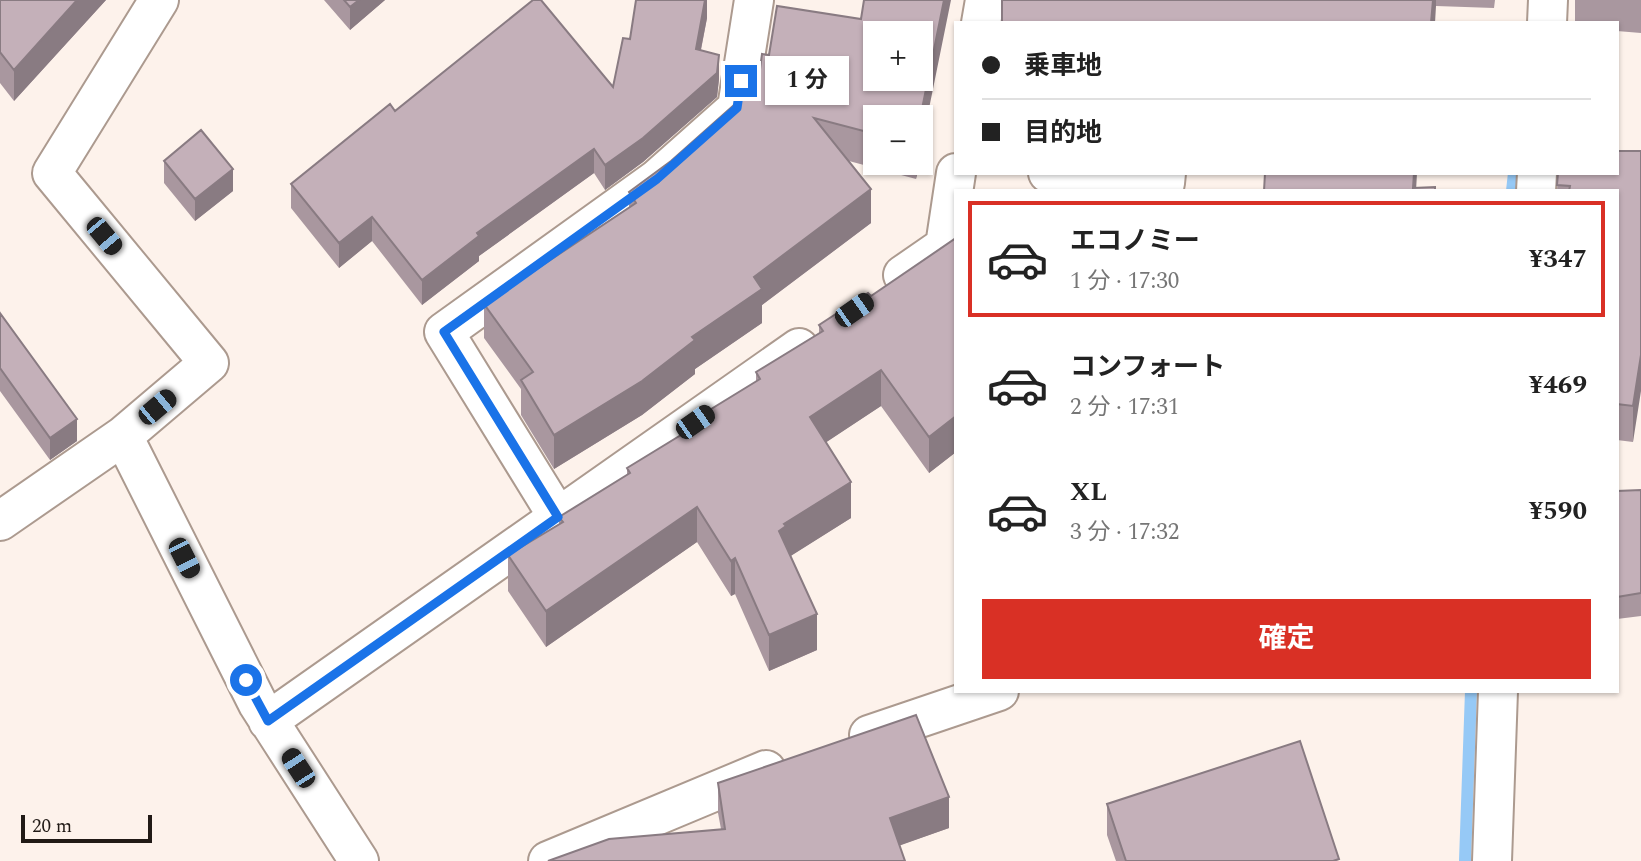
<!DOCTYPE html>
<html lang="ja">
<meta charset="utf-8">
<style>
body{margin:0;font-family:Spectral,"Noto Sans JP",serif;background:#f2f2f2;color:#222;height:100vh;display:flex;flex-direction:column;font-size:26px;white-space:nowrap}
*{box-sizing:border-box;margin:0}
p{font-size:23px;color:#767676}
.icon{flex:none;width:38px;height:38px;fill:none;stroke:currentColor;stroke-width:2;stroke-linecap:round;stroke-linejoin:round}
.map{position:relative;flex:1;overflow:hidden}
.details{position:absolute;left:954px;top:189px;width:665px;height:504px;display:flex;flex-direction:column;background:#fff;border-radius:0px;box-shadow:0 2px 5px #0004}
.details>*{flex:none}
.top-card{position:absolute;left:954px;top:21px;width:665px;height:154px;border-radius:0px;box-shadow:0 2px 5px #0004;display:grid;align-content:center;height:154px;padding:0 28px;background:#fff}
.buttons{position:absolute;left:863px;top:21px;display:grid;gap:14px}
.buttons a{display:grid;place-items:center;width:70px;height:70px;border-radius:0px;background:#fff;box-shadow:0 2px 5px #0004;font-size:35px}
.scale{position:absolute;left:21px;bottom:18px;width:131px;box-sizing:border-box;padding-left:7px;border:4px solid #211a16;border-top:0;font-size:19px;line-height:24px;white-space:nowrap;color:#211a16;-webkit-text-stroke:5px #fdf2eb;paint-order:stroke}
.end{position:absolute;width:32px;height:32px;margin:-16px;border:9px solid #1a73e8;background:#fff;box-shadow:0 0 0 4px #fff}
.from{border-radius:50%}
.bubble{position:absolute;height:49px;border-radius:0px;background:#fff;box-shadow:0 2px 5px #0004;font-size:23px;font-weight:700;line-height:49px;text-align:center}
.car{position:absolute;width:21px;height:42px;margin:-21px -10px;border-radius:9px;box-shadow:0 0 5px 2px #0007;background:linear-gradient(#222 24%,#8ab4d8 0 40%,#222 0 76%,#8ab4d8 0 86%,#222 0)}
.top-card b{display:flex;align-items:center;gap:24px;height:66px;font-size:26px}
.top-card b+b{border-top:2px solid #e0e0e0}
.top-card i{width:18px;height:18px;background:#222}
ul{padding:12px 0 0;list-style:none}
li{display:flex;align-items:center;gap:21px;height:116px;margin:0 14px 10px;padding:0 14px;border:4px solid transparent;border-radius:0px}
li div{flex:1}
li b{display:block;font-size:26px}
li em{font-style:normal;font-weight:700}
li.on{border-color:#d93025}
li>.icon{width:63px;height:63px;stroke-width:1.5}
.primary-button{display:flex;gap:14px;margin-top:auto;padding:14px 28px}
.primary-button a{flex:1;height:80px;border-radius:0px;background:#d93025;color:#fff;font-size:28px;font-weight:700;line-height:80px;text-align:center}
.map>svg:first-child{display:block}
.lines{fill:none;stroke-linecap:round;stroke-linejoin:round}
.stream{stroke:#96c9f6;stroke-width:12}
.minor-casing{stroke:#ac9a8f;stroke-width:42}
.minor{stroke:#fff;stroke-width:38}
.wall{fill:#a9979f}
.shaded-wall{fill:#897b82}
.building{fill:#c4b0b9;stroke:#897b82;stroke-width:2;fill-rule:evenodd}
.route{stroke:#1a73e8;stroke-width:9}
</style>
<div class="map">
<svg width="1641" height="861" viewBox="0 0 1641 861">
<rect width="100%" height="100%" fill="#fdf2eb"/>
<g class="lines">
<path class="stream" d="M 1512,191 L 1514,173
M 1465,861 L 1471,691"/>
<defs>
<path id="minor" d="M 981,23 L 985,0
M 1547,23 L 1548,0
M 1048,173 L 1165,183 L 1166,173
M 1536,191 L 1537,173
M 903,275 L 945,246 L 956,173
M 123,436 L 258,704 L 359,861
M 558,517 L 444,332 L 657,179 L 737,108 L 754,0
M 0,521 L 123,436 L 209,363 L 52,173 L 159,0
M 268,721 L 799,348
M 869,735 L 999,691
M 548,861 L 766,770
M 1492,861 L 1498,691"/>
</defs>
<use href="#minor" class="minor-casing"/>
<use href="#minor" class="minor"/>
</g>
<path class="wall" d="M 0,0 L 106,0 L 14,101 L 0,83 Z
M 324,0 L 385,0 L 350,30 Z
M 707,0 L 707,18 L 701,50 L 719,79 L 717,97 L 643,162 L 605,190 L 594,173 L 479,256 L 479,261 L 422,305 L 372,241 L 339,268 L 291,208 L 291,184 L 395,111 L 613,87 L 630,39 Z
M 1002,0 L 1495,0 L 1494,8 L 1436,6 Z
M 1575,0 L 1641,0 L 1641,33 L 1617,31 L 1617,23 L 1575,23 Z
M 752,89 L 920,117 L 875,117 L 875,163 L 919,163 L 916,179 L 849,161 L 871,223 L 762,305 L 762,323 L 695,369 L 695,374 L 642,415 L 554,469 L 521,415 L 521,389 L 484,338 L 484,304 L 629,207 L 629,192 L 671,161 Z
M 1641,151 L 1633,442 L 1617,440 L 1617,191 L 1557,191 L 1558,173 Z
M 164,161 L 233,191 L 195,221 L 164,183 Z
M 956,238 L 956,452 L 929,473 L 881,406 L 826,442 L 851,518 L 790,556 L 817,650 L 769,671 L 735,594 L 731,596 L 697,542 L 546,647 L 508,591 L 508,555 L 559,524 L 559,517 L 627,475 L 627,468 L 690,429 L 690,422 L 756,382 L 756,372 L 819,333 L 819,325 L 871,296 Z
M 0,313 L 77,441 L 50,460 L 0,391 Z
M 1641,490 L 1641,616 L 1617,619 L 1617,491 Z
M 718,783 L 949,828 L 900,845 L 721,829 L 718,813 Z
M 1107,804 L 1339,861 L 1116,861 L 1107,835 Z"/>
<path class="shaded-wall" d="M 77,0 L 106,0 L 14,101 L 14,70 Z
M 359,0 L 385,0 L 350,30 L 350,7 Z
M 702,0 L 707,0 L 707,18 L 696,74 L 696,49 Z
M 944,0 L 951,0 L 920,153 L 920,119 Z
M 1433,0 L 1436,0 L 1436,6 L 1435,23 L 1431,23 Z
M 719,55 L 719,79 L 717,97 L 643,162 L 605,190 L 605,165 Z
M 594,149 L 594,173 L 479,256 L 479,261 L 422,305 L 422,280 L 477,233 Z
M 916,163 L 919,163 L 916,179 Z
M 233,169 L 233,191 L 195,221 L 195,199 Z
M 1414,173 L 1417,173 L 1416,191 L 1413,191 Z
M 871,189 L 871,223 L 762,305 L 762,323 L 695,369 L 695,374 L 642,415 L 554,469 L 554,435 L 692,337 L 754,277 Z
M 372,217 L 372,241 L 339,268 L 339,243 Z
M 1641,355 L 1641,391 L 1633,442 L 1633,406 Z
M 881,370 L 881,406 L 810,453 L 810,417 Z
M 956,416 L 956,452 L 929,473 L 929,437 Z
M 77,419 L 77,441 L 50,460 L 50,438 Z
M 851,482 L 851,518 L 786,559 L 779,531 L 784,524 Z
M 697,507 L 697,542 L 546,647 L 546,611 Z
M 735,558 L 735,594 L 731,596 L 731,561 Z
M 817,614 L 817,650 L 769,671 L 769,635 Z
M 949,797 L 949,828 L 890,849 L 890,818 Z"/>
<path class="building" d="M 0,0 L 77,0 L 14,70 L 0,52 Z
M 344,0 L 359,0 L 350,7 Z
M 533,0 L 541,0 L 613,87 L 623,38 L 630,39 L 636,0 L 705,0 L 696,49 L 719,55 L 717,73 L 643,138 L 605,165 L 594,149 L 477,233 L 479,236 L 422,280 L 372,217 L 339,243 L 291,184 L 390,104 L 395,111 Z
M 864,0 L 944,0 L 920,119 L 920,117 L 875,117 L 875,134 L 814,118 L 871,189 L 754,277 L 762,289 L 692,337 L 695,340 L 642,381 L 554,435 L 521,380 L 533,372 L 484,304 L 636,203 L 629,192 L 671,161 L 752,89 L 759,77 L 762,54 L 769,55 L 777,6 L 861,19 ZM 875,33 L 920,33 L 920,79 L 875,79 Z
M 1002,0 L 1433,0 L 1431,23 L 1002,23 Z
M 201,130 L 233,169 L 195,199 L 164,161 Z
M 1617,137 L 1618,137 L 1618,151 L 1641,151 L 1641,355 L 1633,406 L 1617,404 L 1617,191 L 1569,191 L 1570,186 L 1557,185 L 1558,173 L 1617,173 Z
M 1265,173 L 1414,173 L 1413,188 L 1435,187 L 1435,191 L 1264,191 Z
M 956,238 L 956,416 L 929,437 L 881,370 L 810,417 L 851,482 L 784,524 L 786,526 L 779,531 L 817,614 L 769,635 L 735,558 L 731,561 L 697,507 L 546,611 L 508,555 L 563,522 L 559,517 L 630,473 L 627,468 L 694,427 L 690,422 L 760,379 L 756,372 L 823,331 L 819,325 L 868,293 L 871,296 Z
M 0,313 L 77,419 L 50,438 L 0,368 Z
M 1641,490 L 1641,593 L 1617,597 L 1617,491 Z
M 916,715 L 949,797 L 890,818 L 905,861 L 548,861 L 609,839 L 725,829 L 718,783 Z
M 1300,741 L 1339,859 L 1333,861 L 1126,861 L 1107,804 Z"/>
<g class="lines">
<path class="route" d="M 246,680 L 268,721 L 558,517 L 444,332 L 657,179 L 737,108 L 741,81"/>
</g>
</svg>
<div class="buttons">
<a>+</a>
<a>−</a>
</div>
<div class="scale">20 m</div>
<i class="end from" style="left:246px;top:680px"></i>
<i class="end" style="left:741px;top:81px"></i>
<div class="bubble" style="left:765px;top:56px;width:84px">1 分</div>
<i class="car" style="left:104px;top:236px;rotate:140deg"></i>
<i class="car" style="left:854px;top:310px;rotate:55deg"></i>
<i class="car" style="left:157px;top:407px;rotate:50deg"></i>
<i class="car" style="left:695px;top:422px;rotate:55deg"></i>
<i class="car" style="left:184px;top:558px;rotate:153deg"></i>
<i class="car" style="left:298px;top:768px;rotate:327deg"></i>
<div class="top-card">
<b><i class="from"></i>乗車地</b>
<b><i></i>目的地</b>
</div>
<section class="details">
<ul>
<li class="on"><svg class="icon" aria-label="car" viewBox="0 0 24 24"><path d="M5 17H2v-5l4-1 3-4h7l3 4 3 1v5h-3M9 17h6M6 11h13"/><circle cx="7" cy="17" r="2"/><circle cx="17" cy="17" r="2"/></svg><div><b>エコノミー</b><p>1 分 · 17:30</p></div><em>¥347</em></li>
<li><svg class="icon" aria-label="car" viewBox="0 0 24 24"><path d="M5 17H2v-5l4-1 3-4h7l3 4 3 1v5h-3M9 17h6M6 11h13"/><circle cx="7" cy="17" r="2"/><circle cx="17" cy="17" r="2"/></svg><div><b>コンフォート</b><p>2 分 · 17:31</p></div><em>¥469</em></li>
<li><svg class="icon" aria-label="car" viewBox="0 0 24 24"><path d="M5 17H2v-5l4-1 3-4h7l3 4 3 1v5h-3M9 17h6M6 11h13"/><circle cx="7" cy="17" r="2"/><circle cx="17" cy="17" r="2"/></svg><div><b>XL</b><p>3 分 · 17:32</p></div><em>¥590</em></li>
</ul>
<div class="primary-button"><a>確定</a></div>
</section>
</div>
